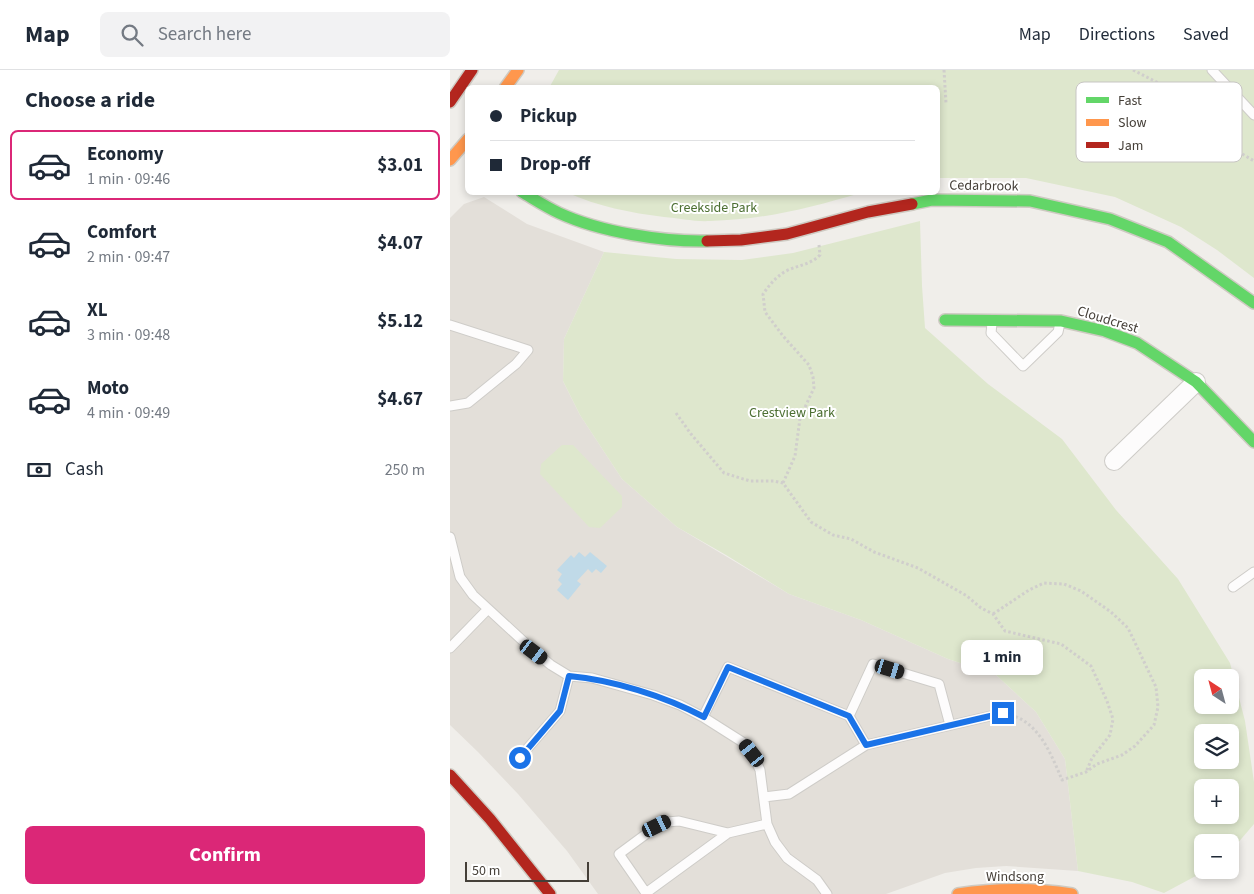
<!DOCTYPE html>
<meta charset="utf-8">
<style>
body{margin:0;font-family:"Source Sans 3",sans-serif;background:#f2f2f3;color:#1f2937;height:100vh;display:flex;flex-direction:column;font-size:19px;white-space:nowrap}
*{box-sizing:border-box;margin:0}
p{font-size:16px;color:#747a83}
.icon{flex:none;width:28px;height:28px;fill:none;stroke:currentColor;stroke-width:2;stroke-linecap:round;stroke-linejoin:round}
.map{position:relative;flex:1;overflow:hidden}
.sheet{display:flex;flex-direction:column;background:#fff;width:450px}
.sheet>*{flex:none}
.banner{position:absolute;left:15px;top:15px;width:475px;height:110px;border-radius:8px;box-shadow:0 2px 8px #0003;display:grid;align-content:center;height:110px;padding:0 25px;background:#fff}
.needle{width:32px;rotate:324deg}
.buttons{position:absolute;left:744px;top:599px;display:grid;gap:10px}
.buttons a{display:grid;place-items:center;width:45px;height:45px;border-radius:8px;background:#fff;box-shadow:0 2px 8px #0003;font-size:25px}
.scale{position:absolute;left:15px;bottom:12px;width:124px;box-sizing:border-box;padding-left:5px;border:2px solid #453f38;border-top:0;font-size:14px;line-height:18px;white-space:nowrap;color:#453f38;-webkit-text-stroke:4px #fff;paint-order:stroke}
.end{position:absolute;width:22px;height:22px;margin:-11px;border:6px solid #1a73e8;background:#fff;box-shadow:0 0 0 2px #fff}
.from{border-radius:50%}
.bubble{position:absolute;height:35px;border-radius:8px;background:#fff;box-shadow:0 2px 8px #0003;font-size:16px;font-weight:700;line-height:35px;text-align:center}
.car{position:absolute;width:15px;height:30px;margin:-15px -8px;border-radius:6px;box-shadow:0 0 4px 1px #0007;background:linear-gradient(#222 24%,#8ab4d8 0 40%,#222 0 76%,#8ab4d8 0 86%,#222 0)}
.banner b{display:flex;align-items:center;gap:18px;height:48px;font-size:19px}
.banner b+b{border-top:1px solid #e0e1e3}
.banner i{width:12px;height:12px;background:#1f2937}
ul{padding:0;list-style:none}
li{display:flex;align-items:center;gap:15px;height:70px;margin:0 10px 8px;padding:0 15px;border:2px solid transparent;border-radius:8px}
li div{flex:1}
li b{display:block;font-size:19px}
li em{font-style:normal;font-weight:700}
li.on{border-color:#db2777}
li>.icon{width:45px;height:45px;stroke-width:1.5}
h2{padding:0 25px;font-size:22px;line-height:60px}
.pay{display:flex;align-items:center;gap:12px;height:55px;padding:0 25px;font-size:19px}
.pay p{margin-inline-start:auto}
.primary-button{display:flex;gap:10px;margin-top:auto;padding:10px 25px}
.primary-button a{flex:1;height:58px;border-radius:8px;background:#db2777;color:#fff;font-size:20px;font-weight:700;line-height:58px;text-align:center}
header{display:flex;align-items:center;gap:30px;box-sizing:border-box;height:70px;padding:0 25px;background:#fff;border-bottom:1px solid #e0e1e3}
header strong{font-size:24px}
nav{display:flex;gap:28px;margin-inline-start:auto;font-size:18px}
.search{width:350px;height:45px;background:#f2f2f3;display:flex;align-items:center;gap:12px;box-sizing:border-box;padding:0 18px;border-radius:8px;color:#747a83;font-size:19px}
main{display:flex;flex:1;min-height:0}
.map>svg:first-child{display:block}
.residential{fill:#e3dfd9}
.green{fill:#dee7cd;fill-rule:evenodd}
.water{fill:#c0dae8}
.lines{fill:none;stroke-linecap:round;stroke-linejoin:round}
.lane-casing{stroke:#ceccc8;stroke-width:11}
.street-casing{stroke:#ceccc8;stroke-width:20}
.fast-casing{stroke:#cecac2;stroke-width:14}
.slow-casing{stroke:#cecac2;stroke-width:14}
.jam-casing{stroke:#cecac2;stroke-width:14}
.path{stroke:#d0cecc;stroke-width:3;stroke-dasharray:2.5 2.5;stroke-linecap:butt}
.lane{stroke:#fdfcfc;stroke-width:9}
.street{stroke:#fdfcfc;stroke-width:18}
.fast{stroke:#63d668;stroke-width:11}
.slow{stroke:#ff974d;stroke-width:11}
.jam{stroke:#b3261e;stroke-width:11}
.route{stroke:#1a73e8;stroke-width:6}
.labels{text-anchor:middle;stroke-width:4;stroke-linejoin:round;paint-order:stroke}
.street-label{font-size:14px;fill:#453f38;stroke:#fff}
.park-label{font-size:14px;fill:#4c6f32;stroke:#fff}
.key{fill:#fff;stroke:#c7c5c3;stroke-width:1}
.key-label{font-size:14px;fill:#453f38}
</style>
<header>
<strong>Map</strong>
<div class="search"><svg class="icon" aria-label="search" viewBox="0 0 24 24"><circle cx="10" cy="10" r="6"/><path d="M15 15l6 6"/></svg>Search here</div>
<nav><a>Map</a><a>Directions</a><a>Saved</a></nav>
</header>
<main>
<section class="sheet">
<h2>Choose a ride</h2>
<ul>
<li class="on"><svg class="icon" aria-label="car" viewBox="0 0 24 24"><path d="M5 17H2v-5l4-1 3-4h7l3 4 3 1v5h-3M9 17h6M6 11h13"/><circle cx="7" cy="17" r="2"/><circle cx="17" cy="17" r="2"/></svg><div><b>Economy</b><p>1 min · 09:46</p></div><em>$3.01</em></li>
<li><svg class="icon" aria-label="car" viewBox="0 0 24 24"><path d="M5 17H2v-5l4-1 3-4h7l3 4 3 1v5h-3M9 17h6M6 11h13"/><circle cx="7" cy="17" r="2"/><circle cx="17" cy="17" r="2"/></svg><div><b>Comfort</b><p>2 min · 09:47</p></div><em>$4.07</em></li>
<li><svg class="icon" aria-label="car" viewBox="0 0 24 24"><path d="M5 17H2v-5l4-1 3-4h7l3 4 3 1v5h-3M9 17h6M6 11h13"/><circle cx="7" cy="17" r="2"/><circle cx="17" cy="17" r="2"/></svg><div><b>XL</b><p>3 min · 09:48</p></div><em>$5.12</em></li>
<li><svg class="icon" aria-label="car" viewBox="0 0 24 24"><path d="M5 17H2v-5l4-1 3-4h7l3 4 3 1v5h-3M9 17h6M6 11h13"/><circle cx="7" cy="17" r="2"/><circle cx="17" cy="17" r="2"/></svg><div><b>Moto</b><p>4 min · 09:49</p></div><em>$4.67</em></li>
</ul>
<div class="pay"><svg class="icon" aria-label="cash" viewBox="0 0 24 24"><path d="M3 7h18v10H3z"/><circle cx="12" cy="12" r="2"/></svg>Cash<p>250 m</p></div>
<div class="primary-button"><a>Confirm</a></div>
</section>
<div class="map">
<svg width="804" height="824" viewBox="0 0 804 824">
<rect width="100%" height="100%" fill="#f0eeea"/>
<path class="residential" d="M 34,127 L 77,154 L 154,182 L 114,269 L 113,311 L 130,345 L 172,409 L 227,457 L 339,524 L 411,550 L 498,589 L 546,605 L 586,642 L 615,689 L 628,801 L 556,796 L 526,798 L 495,803 L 436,824 L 148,824 L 117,781 L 68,724 L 28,682 L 0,655 L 0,148 L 14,134 Z"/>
<path class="green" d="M 109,0 L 804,0 L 804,208 L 767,180 L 731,157 L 665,127 L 576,108 L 488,108 L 488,18 L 99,18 Z
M 118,123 L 410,123 C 361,138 311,150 260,151 C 245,152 229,148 214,147 C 181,143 147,136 118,123 Z
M 470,151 L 472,216 L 475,258 L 538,314 L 612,369 L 666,440 L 728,509 L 780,593 L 795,651 L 804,712 L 804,754 L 780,782 L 780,772 L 752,772 L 752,800 L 757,800 L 714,823 L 682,812 L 628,801 L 615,689 L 586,642 L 546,605 L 498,589 L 411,550 L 339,524 L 276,485 L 227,457 L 172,409 L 130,345 L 113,311 L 114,269 L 154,182 L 226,189 L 292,190 L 343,183 ZM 752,608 L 780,608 L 780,635 L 752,635 ZM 752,662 L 780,662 L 780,690 L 752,690 ZM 752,718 L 780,718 L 780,745 L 752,745 Z
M 112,375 L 123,375 L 172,426 L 172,437 L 150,458 L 139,457 L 90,404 L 91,394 Z"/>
<path class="water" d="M 129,482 L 135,487 L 140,482 L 157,496 L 151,503 L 146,499 L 142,503 L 138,499 L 127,511 L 131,514 L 118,530 L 107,520 L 112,514 L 108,510 L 112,504 L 107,500 L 121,485 L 124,488 Z"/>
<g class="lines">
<defs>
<path id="lane" d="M 762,0 L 804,45
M 542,253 L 541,263 L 573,296 L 608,262 L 610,253
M 0,255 L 78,280 L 66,294 L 18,333 L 0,336
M 0,467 L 10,507 L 23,525 L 85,582 L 101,595 L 119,606 L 142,608 L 203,625 L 230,635 L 253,647 L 294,673 L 302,683 L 310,700 L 317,754 L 325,772 L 337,788 L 367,810 L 377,824
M 783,517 L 804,502
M 0,578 L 38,539
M 253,647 L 278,597 L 399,646
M 416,675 L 399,646 L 423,594 L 489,614 L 500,655
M 70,687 L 110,641 L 119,606
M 314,727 L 339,724 L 416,675 L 553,643
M 278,763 L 196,823 L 169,784 L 207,756 L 217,752 L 229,751 L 278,763 L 317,754"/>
<path id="street" d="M 664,391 L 746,312"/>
<path id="fast" d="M 72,122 C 84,129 96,137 109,143 C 150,162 213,172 257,171
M 462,134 L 482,130 L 580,131 L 660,149 L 718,172 L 804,233
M 495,250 L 611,251 L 655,261 L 687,273 L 746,312 L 804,372"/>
<path id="slow" d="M 55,18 L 68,0
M 0,90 L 18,69
M 508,824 C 546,818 584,818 622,824"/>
<path id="jam" d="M 0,32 L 22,0
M 257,171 L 291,170 L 337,164 L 418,142 L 462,134
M 0,705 L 40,749 L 100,824"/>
</defs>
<use href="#lane" class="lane-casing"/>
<use href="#street" class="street-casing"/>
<use href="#fast" class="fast-casing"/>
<use href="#slow" class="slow-casing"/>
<use href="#jam" class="jam-casing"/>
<path class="path" d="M 494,0 L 496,33
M 683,0 L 724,21 L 734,31 L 752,54 L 767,69 L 804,91
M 226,343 L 241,364 L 274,403 L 300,411 L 324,411 L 333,413 L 361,452 L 383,465 L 401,469 L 424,482 L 468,498 L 517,526 L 531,538 L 543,544 L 555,561 L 611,574 L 641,596 L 657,631 L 663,649 L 660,665 L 642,688 L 636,702
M 333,413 L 345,386 L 350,348 L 364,318 L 363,307 L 359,295 L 333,266 L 315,242 L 313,224 C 320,214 326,207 336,201 C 348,195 360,195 370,185 L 369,175
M 543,544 L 579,520 L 594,513 L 614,514 L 631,521 L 661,542 L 678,558 L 706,617 L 708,637 L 704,655 L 685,676 L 672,685 L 647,694 L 636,702 L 612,710 C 602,686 590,655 564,646"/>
<use href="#lane" class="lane"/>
<use href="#street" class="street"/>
<use href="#fast" class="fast"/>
<use href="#slow" class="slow"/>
<use href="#jam" class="jam"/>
</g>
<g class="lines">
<path class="route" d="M 70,688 L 110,641 L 119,606 C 163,610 214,626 254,647 L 278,597 L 399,646 L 416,675 L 553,643"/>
</g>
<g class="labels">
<g class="street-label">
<text transform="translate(534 115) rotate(1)" y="5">Cedarbrook</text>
<text transform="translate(658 249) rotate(17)" y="5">Cloudcrest</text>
<text x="565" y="811">Windsong</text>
</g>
<g class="park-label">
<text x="264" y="142">Creekside Park</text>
<text x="342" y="347">Crestview Park</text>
</g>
</g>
<rect x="626" y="12" width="166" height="80" rx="8" class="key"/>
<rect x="636" y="27" width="23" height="6" fill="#63d668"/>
<rect x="636" y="49" width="23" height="7" fill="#ff974d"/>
<rect x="636" y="72" width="23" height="6" fill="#b3261e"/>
<g class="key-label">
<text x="668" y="35">Fast</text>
<text x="668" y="57">Slow</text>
<text x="668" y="80">Jam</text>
</g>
</svg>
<div class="buttons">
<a><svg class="needle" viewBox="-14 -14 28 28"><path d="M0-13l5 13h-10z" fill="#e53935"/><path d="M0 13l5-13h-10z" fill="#747a83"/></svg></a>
<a><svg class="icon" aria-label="layers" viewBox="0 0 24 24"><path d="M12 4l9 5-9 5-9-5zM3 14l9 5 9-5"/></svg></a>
<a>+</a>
<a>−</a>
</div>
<div class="scale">50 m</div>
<i class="end from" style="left:70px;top:688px"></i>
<i class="end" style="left:553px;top:643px"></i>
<div class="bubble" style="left:511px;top:570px;width:82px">1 min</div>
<i class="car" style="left:84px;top:582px;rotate:127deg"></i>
<i class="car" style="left:440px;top:599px;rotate:107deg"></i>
<i class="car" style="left:302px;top:683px;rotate:322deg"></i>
<i class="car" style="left:207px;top:756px;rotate:64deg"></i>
<div class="banner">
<b><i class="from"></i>Pickup</b>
<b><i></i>Drop-off</b>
</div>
</div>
</main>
